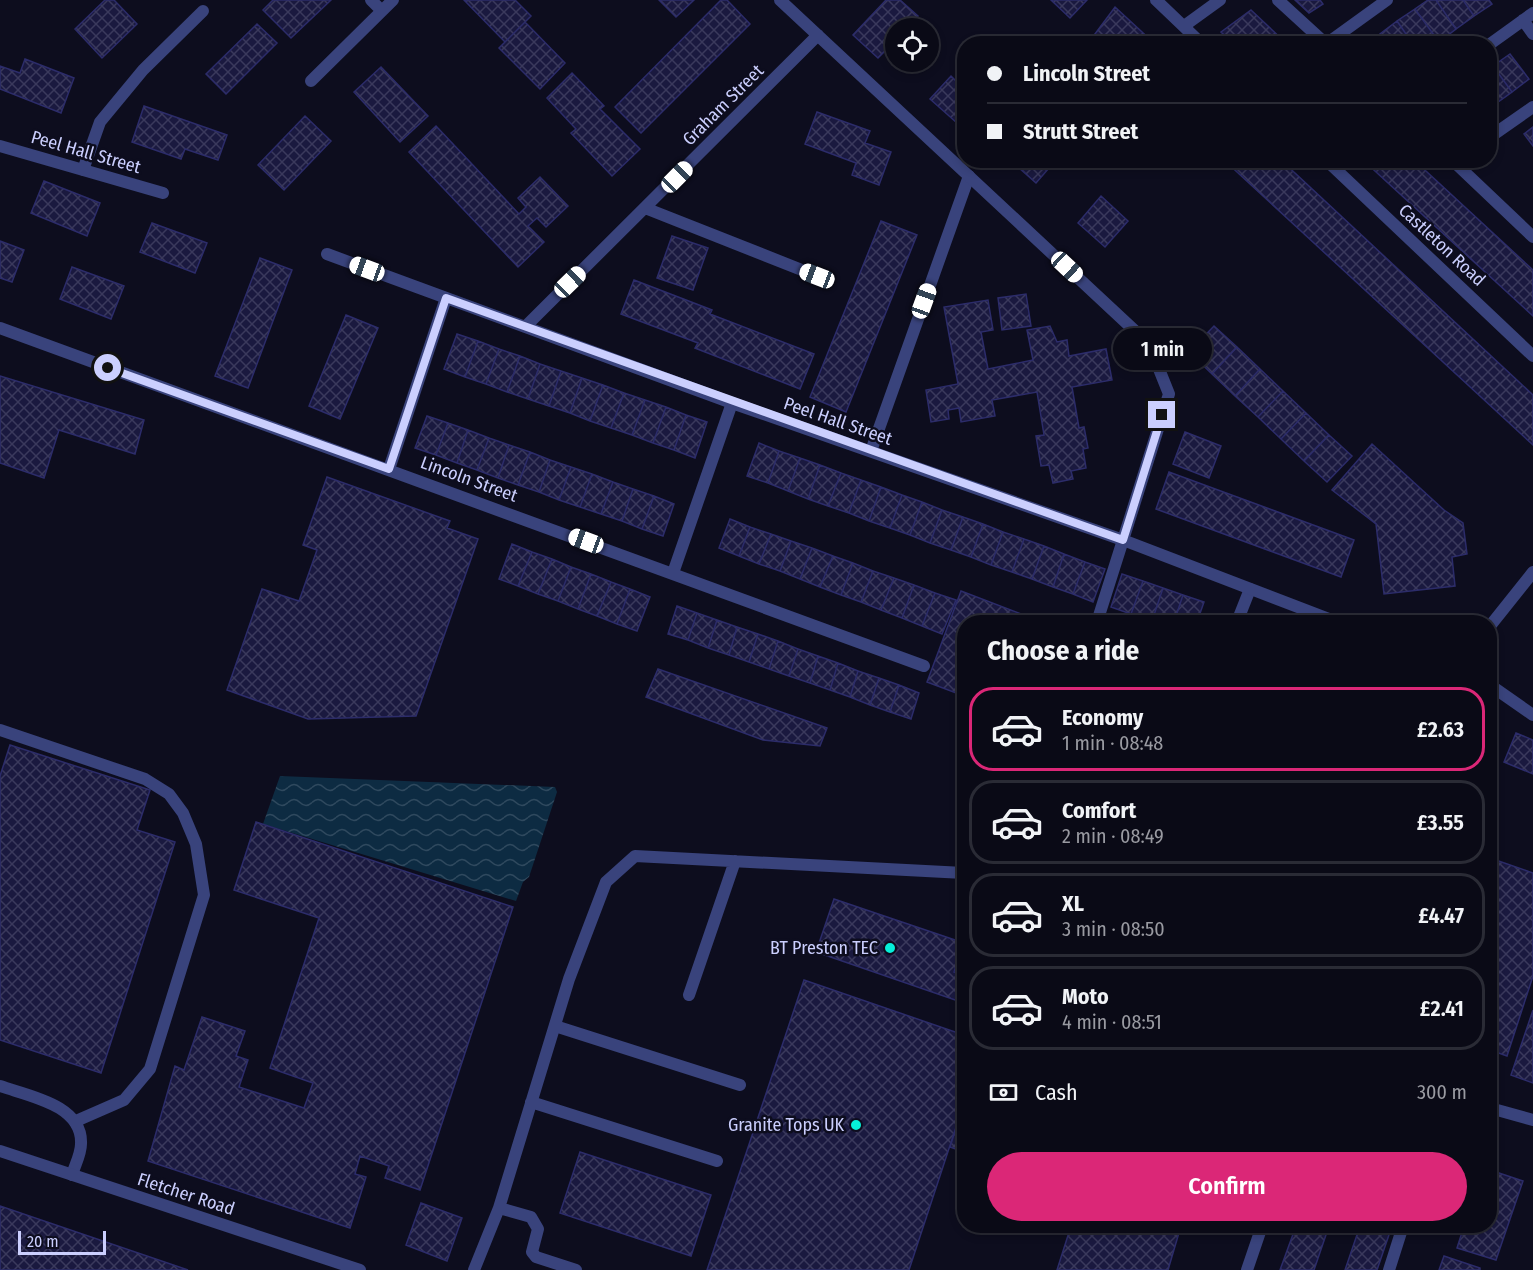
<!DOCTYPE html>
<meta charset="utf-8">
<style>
body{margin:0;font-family:"Fira Sans Condensed",sans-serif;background:#13131f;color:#f1f3f6;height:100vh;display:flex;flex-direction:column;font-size:22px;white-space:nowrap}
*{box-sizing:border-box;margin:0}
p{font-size:20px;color:#999aa1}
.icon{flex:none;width:33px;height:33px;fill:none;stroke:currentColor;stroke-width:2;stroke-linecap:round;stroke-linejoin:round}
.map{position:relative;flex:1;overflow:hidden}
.details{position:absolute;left:957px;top:615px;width:540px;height:618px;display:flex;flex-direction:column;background:#0a0a16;border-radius:24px;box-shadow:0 3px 9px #0003,0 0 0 2px #2a2b35}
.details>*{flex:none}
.hud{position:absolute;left:957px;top:36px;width:540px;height:132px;border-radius:24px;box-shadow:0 3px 9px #0003,0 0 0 2px #2a2b35;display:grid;align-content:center;height:132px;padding:0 30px;background:#0a0a16}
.buttons{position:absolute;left:885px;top:18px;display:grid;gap:12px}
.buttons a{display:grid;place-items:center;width:54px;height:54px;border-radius:50%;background:#0a0a16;box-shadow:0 3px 9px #0003,0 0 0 2px #2a2b35;font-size:30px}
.scale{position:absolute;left:18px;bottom:15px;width:88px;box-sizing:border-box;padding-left:6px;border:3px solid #cbcffe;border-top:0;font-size:16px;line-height:21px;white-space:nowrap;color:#cbcffe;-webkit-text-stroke:4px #0d0d1e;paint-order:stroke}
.end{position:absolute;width:27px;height:27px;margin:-14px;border:8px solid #cbcffe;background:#111;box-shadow:0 0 0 3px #111}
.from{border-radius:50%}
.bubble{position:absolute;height:42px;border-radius:21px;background:#0a0a16;box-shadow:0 3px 9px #0003,0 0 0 2px #2a2b35;font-size:20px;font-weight:600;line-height:42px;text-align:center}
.car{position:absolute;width:18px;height:36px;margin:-18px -9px;border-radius:8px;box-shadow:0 0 4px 2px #0007;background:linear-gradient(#fff 24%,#345 0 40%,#fff 0 76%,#345 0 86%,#fff 0)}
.hud b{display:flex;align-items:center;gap:21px;height:57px;font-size:22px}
.hud b+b{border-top:2px solid #2a2b35}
.hud i{width:15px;height:15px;background:#f1f3f6}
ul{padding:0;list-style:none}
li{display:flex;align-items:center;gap:18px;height:84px;margin:0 12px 9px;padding:0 18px;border:3px solid #2a2b35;border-radius:24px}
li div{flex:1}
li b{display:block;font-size:22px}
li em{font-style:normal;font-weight:600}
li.on{border-color:#db2777}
li>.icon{width:54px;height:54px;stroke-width:1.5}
h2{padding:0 30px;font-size:27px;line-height:72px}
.pay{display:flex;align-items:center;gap:15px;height:66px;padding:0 30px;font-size:22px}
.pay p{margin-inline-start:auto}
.primary-button{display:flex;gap:12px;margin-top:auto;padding:12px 30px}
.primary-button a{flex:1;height:69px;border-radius:36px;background:#db2777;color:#fff;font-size:24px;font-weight:600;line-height:69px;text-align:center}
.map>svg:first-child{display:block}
.water{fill:url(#water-waves)}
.building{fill:url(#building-cross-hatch);stroke:#2c2c6a;stroke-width:1.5}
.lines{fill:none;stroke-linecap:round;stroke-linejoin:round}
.lane{stroke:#39437c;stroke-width:12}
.street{stroke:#39437c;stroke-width:12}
.route{stroke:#cbcffe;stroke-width:8}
.poi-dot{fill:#06efd9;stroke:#0d0d1e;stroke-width:2}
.labels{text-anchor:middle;stroke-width:5;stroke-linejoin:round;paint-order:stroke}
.street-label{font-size:18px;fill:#cbcffe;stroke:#0d0d1e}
.poi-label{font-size:18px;fill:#cbcffe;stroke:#0d0d1e;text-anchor:end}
</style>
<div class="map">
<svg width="1533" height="1270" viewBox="0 0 1533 1270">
<defs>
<pattern id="water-waves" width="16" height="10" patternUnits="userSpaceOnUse" patternTransform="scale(1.5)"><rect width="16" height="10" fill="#0d2b42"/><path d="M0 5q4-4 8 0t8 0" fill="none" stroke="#2f495e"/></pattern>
<pattern id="building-cross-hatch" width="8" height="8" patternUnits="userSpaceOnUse" patternTransform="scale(1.5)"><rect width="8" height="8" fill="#1a193f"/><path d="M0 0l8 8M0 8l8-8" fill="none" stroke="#3a395c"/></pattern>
</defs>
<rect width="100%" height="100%" fill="#0d0d1e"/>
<path class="water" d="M 280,776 L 555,787 L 557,792 L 529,877 L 523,882 L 516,901 L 263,824 Z"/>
<path class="building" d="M 105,0 L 114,0 L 137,24 L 102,58 L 75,29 Z
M 273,0 L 331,0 L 291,38 L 263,10 Z
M 464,0 L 515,0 L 531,16 L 505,42 Z
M 659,0 L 694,0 L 676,17 Z
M 721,0 L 727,0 L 750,24 L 641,133 L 615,107 Z
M 886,0 L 900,0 L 918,16 L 906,28 L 896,28 L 896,40 L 878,58 L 853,35 Z
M 1051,0 L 1087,0 L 1070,18 Z
M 1295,0 L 1320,0 L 1323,4 L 1309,13 Z
M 1428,0 L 1436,0 L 1456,29 L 1439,42 L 1415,9 Z
M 1436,0 L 1463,0 L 1474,16 L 1456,29 Z
M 1463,0 L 1489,0 L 1492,4 L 1474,16 Z
M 1115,7 L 1155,44 L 1098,44 L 1092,38 Z
M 1415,9 L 1439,42 L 1436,44 L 1413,44 L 1397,21 Z
M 1251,10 L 1287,44 L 1234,44 L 1221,32 Z
M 1397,21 L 1413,44 L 1386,44 L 1380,34 Z
M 525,22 L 565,63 L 540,89 L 499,48 Z
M 257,24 L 277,43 L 226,94 L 206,74 Z
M 1380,34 L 1386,44 L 1366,44 Z
M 1510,54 L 1529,79 L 1512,92 L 1493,66 Z
M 25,59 L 74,78 L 61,113 L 0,89 L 0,66 L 20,73 Z
M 1493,66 L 1512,92 L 1494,105 L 1490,98 L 1490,69 Z
M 381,67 L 428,116 L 400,142 L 354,92 Z
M 572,73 L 604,106 L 600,109 L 640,149 L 612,176 L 571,133 L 576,129 L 547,98 Z
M 951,76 L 964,89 L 964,115 L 957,123 L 930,99 Z
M 144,106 L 227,135 L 218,160 L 185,149 L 181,159 L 132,142 Z
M 817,112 L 870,131 L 865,143 L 891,152 L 879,185 L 852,175 L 856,163 L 805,144 Z
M 305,116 L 331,141 L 284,190 L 258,165 Z
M 436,126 L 519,214 L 526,207 L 518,198 L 540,177 L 568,206 L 546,227 L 537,218 L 528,226 L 544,242 L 518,267 L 409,152 Z
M 1533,127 L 1533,146 L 1524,134 Z
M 1010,160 L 1056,160 L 1036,183 Z
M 1224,160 L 1281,160 L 1533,395 L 1533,445 Z
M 1363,160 L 1414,160 L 1533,270 L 1533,316 Z
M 44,181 L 100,203 L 87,236 L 31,213 Z
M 1101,196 L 1128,221 L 1105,247 L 1078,223 Z
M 881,221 L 917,235 L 846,412 L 810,397 Z
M 152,223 L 207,243 L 195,273 L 140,252 Z
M 672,236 L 708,248 L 693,290 L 657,278 Z
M 0,241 L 24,250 L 12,282 L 0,278 Z
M 260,258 L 292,270 L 248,388 L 215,376 Z
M 72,267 L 124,286 L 111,319 L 60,299 Z
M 634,280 L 712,310 L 710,314 L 814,354 L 800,389 L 695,348 L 698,343 L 621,314 Z
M 1026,294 L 1031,326 L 1002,330 L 998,298 Z
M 988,300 L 993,330 L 981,332 L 988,369 L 1033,360 L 1027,330 L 1050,326 L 1057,342 L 1067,340 L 1069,356 L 1106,349 L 1112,380 L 1072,387 L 1079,428 L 1084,427 L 1088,448 L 1083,449 L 1086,468 L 1071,471 L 1073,479 L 1053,483 L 1049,465 L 1041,466 L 1036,436 L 1044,435 L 1037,392 L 992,400 L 995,416 L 961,422 L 959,408 L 948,410 L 949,419 L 931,422 L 926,390 L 958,384 L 944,307 Z
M 346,315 L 378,328 L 340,419 L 309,406 Z
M 1214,326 L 1237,347 L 1212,374 L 1189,352 Z
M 457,334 L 478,341 L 465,377 L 444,369 Z
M 478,341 L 499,349 L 486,384 L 465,377 Z
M 1237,347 L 1260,369 L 1235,396 L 1212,374 Z
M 499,349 L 520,356 L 507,392 L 486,384 Z
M 520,356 L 540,364 L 528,399 L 507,392 Z
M 540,364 L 561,371 L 549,406 L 528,399 Z
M 1260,369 L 1283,391 L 1258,417 L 1235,396 Z
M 561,371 L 582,378 L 570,413 L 549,406 Z
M 0,376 L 144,420 L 135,454 L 59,430 L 44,478 L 0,463 Z
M 582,378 L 603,385 L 590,421 L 570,413 Z
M 603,385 L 624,393 L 611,428 L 590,421 Z
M 1283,391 L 1306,413 L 1281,439 L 1258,417 Z
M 624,393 L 645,400 L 632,435 L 611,428 Z
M 645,400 L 666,407 L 653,443 L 632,435 Z
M 666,407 L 686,415 L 674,450 L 653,443 Z
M 1306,413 L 1329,435 L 1304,461 L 1281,439 Z
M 686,415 L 707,422 L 695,458 L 674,450 Z
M 427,416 L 448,423 L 436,455 L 415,448 Z
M 448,423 L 468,430 L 457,463 L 436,455 Z
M 468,430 L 489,438 L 477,470 L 457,463 Z
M 1185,432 L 1221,446 L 1209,478 L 1173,464 Z
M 1329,435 L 1352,456 L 1327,482 L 1304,461 Z
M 489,438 L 509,445 L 498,478 L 477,470 Z
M 759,443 L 779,451 L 768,483 L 747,476 Z
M 1372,444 L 1444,510 L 1463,523 L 1467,554 L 1452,557 L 1455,586 L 1384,594 L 1376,524 L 1332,490 Z
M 509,445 L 530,452 L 518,485 L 498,478 Z
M 779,451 L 800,458 L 788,491 L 768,483 Z
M 530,452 L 550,460 L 539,492 L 518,485 Z
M 800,458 L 820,465 L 808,499 L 788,491 Z
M 550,460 L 571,467 L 559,500 L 539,492 Z
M 820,465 L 841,473 L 828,506 L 808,499 Z
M 571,467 L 592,474 L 580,507 L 559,500 Z
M 1169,472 L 1354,540 L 1341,577 L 1156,509 Z
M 841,473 L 861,480 L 849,513 L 828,506 Z
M 592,474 L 613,482 L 601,514 L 580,507 Z
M 327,477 L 450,521 L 447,528 L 478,539 L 416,716 L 308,719 L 227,690 L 262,589 L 299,601 L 317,550 L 303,545 Z
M 861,480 L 881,487 L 869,521 L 849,513 Z
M 613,482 L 633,489 L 622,521 L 601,514 Z
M 881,487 L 902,495 L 890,528 L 869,521 Z
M 633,489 L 654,496 L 642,529 L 622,521 Z
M 902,495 L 922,502 L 910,535 L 890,528 Z
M 654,496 L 674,504 L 663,536 L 642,529 Z
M 922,502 L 942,510 L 930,543 L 910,535 Z
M 942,510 L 963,517 L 951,550 L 930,543 Z
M 963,517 L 983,524 L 971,557 L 951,550 Z
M 730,519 L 750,527 L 739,556 L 719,548 Z
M 983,524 L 1003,532 L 991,565 L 971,557 Z
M 750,527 L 771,534 L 759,564 L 739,556 Z
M 1003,532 L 1024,539 L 1012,572 L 991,565 Z
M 771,534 L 791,541 L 780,571 L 759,564 Z
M 1024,539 L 1044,546 L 1032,579 L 1012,572 Z
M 791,541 L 812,548 L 800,579 L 780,571 Z
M 512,544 L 532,552 L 518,586 L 499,579 Z
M 1044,546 L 1064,554 L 1053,587 L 1032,579 Z
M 812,548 L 833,556 L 820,587 L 800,579 Z
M 532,552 L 552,559 L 538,594 L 518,586 Z
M 1064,554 L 1085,562 L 1073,594 L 1053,587 Z
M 833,556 L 853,563 L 841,595 L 820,587 Z
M 552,559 L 571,567 L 558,601 L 538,594 Z
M 1085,562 L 1105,569 L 1093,602 L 1073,594 Z
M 853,563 L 873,571 L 861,602 L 841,595 Z
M 571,567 L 591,574 L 578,609 L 558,601 Z
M 873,571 L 894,578 L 881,610 L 861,602 Z
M 591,574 L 611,582 L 597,616 L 578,609 Z
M 1122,574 L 1143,581 L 1131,614 L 1111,607 Z
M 894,578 L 914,585 L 902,618 L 881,610 Z
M 1143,581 L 1163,588 L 1152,621 L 1131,614 Z
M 611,582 L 630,589 L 617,624 L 597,616 Z
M 914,585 L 935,593 L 922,626 L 902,618 Z
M 1163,588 L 1183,595 L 1174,622 L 1152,621 Z
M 630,589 L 650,597 L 637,631 L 617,624 Z
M 961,591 L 1042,622 L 964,622 L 964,696 L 927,682 Z
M 935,593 L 956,600 L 942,634 L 922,626 Z
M 1183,595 L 1204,602 L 1197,622 L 1174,622 Z
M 677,606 L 697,613 L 688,640 L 668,634 Z
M 697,613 L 717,620 L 708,648 L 688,640 Z
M 717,620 L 737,627 L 729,655 L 708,648 Z
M 737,627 L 758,634 L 749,662 L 729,655 Z
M 758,634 L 778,641 L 769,669 L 749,662 Z
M 778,641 L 798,649 L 789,676 L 769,669 Z
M 798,649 L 818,656 L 810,683 L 789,676 Z
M 818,656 L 838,663 L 830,690 L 810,683 Z
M 838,663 L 858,671 L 850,697 L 830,690 Z
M 658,669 L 827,728 L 820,746 L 763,740 L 646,697 Z
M 858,671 L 879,678 L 870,705 L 850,697 Z
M 879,678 L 899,685 L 890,712 L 870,705 Z
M 899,685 L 919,693 L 911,719 L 890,712 Z
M 1516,733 L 1533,740 L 1533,774 L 1504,762 Z
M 10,745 L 150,790 L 137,830 L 175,842 L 101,1073 L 0,1040 L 0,776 Z
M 256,822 L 513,907 L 420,1190 L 385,1178 L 389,1166 L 360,1156 L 355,1174 L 366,1177 L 350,1228 L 148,1161 L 175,1066 L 184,1070 L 202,1017 L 245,1031 L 236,1056 L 248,1060 L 239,1087 L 304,1108 L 313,1083 L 270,1068 L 319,918 L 234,890 Z
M 1490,858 L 1533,873 L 1533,976 L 1507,1056 L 1490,1050 Z
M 834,899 L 964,943 L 954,972 L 964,976 L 961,1002 L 816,952 Z
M 804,980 L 964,1035 L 964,1103 L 909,1270 L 707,1270 Z
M 1533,1010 L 1533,1083 L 1511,1075 Z
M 964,1103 L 964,1152 L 950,1147 Z
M 580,1152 L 711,1195 L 691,1256 L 560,1213 Z
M 1490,1170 L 1523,1181 L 1496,1260 L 1457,1248 L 1464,1226 L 1490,1226 Z
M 421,1203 L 462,1218 L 447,1261 L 406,1245 Z
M 0,1206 L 188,1270 L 0,1270 Z
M 1071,1226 L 1181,1226 L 1168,1270 L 1057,1270 Z
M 1296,1226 L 1329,1226 L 1314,1270 L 1280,1270 Z
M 1360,1226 L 1392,1226 L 1377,1270 L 1345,1270 Z
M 1444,1256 L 1480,1268 L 1480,1270 L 1439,1270 Z"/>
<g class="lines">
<path class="lane" d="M 1278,0 L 1326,44
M 1326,44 L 1387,0
M 1490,137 L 1533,107
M 1452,160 L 1533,237
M 871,451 L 969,176
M 1097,622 L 1123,540
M 1237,622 L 1250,589
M 1490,685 L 1533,715
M 0,730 L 145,779 L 169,794 L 183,813 L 196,844 L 204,895 L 150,1069 L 124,1100 L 76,1121
M 689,995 L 735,861
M 555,1026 L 740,1085
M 0,1086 C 29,1096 83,1105 81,1144 C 81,1154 75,1165 72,1175
M 531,1102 L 717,1161
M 1490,1108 L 1533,1120
M 499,1208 L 531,1217 L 538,1229 L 532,1252 L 536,1257 L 576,1270
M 474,1270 L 499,1208 L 569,979 L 606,882 L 635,856 L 964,873"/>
<path class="street" d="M 371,0 L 382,11
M 780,0 L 1149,344 L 1169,394 L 1123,540
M 1156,0 L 1202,44
M 1523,20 L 1533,34
M 1184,26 L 1220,0
M 1490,44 L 1533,13
M 311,81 L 393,0
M 0,146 L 163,193
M 1326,160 L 1533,356
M 83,170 L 100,122 L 143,70 L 203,11
M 645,208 L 817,276
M 327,254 L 732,403 L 1123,540 L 1337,622
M 525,327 L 818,35
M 0,328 L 924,666
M 389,469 L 446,298
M 673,573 L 732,403
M 1490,626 L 1533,572
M 0,1151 L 360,1270
M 1247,1270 L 1262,1226
M 1389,1270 L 1403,1226"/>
</g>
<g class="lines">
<path class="route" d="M 108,368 L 389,469 L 446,298 L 1123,540 L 1162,415"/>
</g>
<g class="poi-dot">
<circle cx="890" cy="948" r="6"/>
<circle cx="856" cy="1125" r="6"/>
</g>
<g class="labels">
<g class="street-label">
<text transform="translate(723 105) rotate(-45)" y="6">Graham Street</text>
<text transform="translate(86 152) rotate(16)" y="6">Peel Hall Street</text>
<text transform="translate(1442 245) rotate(43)" y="6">Castleton Road</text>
<text transform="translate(838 421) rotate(19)" y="6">Peel Hall Street</text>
<text transform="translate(469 479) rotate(20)" y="6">Lincoln Street</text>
<text transform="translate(186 1194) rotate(18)" y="6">Fletcher Road</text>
</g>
<g class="poi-label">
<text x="878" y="954">BT Preston TEC</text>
<text x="844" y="1131">Granite Tops UK</text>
</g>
</g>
</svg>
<div class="buttons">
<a><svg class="icon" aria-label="locate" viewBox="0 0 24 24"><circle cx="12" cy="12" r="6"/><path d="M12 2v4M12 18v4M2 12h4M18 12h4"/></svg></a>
</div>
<div class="scale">20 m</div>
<i class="end from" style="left:108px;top:368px"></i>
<i class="end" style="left:1162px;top:415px"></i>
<div class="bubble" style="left:1113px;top:328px;width:99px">1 min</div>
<i class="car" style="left:677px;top:177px;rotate:45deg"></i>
<i class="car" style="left:1067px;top:267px;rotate:133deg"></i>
<i class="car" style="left:367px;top:269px;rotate:290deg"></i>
<i class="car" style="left:817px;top:276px;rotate:291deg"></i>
<i class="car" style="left:570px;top:282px;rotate:46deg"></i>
<i class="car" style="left:924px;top:301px;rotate:20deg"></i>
<i class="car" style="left:586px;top:541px;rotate:290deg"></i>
<div class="hud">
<b><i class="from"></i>Lincoln Street</b>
<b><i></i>Strutt Street</b>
</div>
<section class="details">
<h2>Choose a ride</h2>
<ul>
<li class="on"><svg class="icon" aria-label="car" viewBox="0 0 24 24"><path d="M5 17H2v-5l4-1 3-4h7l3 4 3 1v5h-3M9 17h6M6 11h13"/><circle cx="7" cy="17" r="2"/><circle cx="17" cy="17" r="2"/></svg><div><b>Economy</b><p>1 min · 08:48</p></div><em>£2.63</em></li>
<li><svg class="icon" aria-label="car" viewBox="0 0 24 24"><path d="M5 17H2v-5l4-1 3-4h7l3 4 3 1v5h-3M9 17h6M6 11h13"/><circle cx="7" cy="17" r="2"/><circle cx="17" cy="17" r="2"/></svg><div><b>Comfort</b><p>2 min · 08:49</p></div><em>£3.55</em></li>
<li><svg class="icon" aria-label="car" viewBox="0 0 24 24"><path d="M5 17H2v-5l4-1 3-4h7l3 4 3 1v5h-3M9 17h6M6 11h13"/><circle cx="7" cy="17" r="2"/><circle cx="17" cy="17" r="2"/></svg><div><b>XL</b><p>3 min · 08:50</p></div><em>£4.47</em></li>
<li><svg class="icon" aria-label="car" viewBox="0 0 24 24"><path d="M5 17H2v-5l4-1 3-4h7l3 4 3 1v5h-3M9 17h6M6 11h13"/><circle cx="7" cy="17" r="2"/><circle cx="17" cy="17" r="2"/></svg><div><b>Moto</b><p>4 min · 08:51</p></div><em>£2.41</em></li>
</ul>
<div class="pay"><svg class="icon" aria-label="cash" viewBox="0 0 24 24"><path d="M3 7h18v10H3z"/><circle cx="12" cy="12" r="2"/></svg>Cash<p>300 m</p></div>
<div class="primary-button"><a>Confirm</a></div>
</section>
</div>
